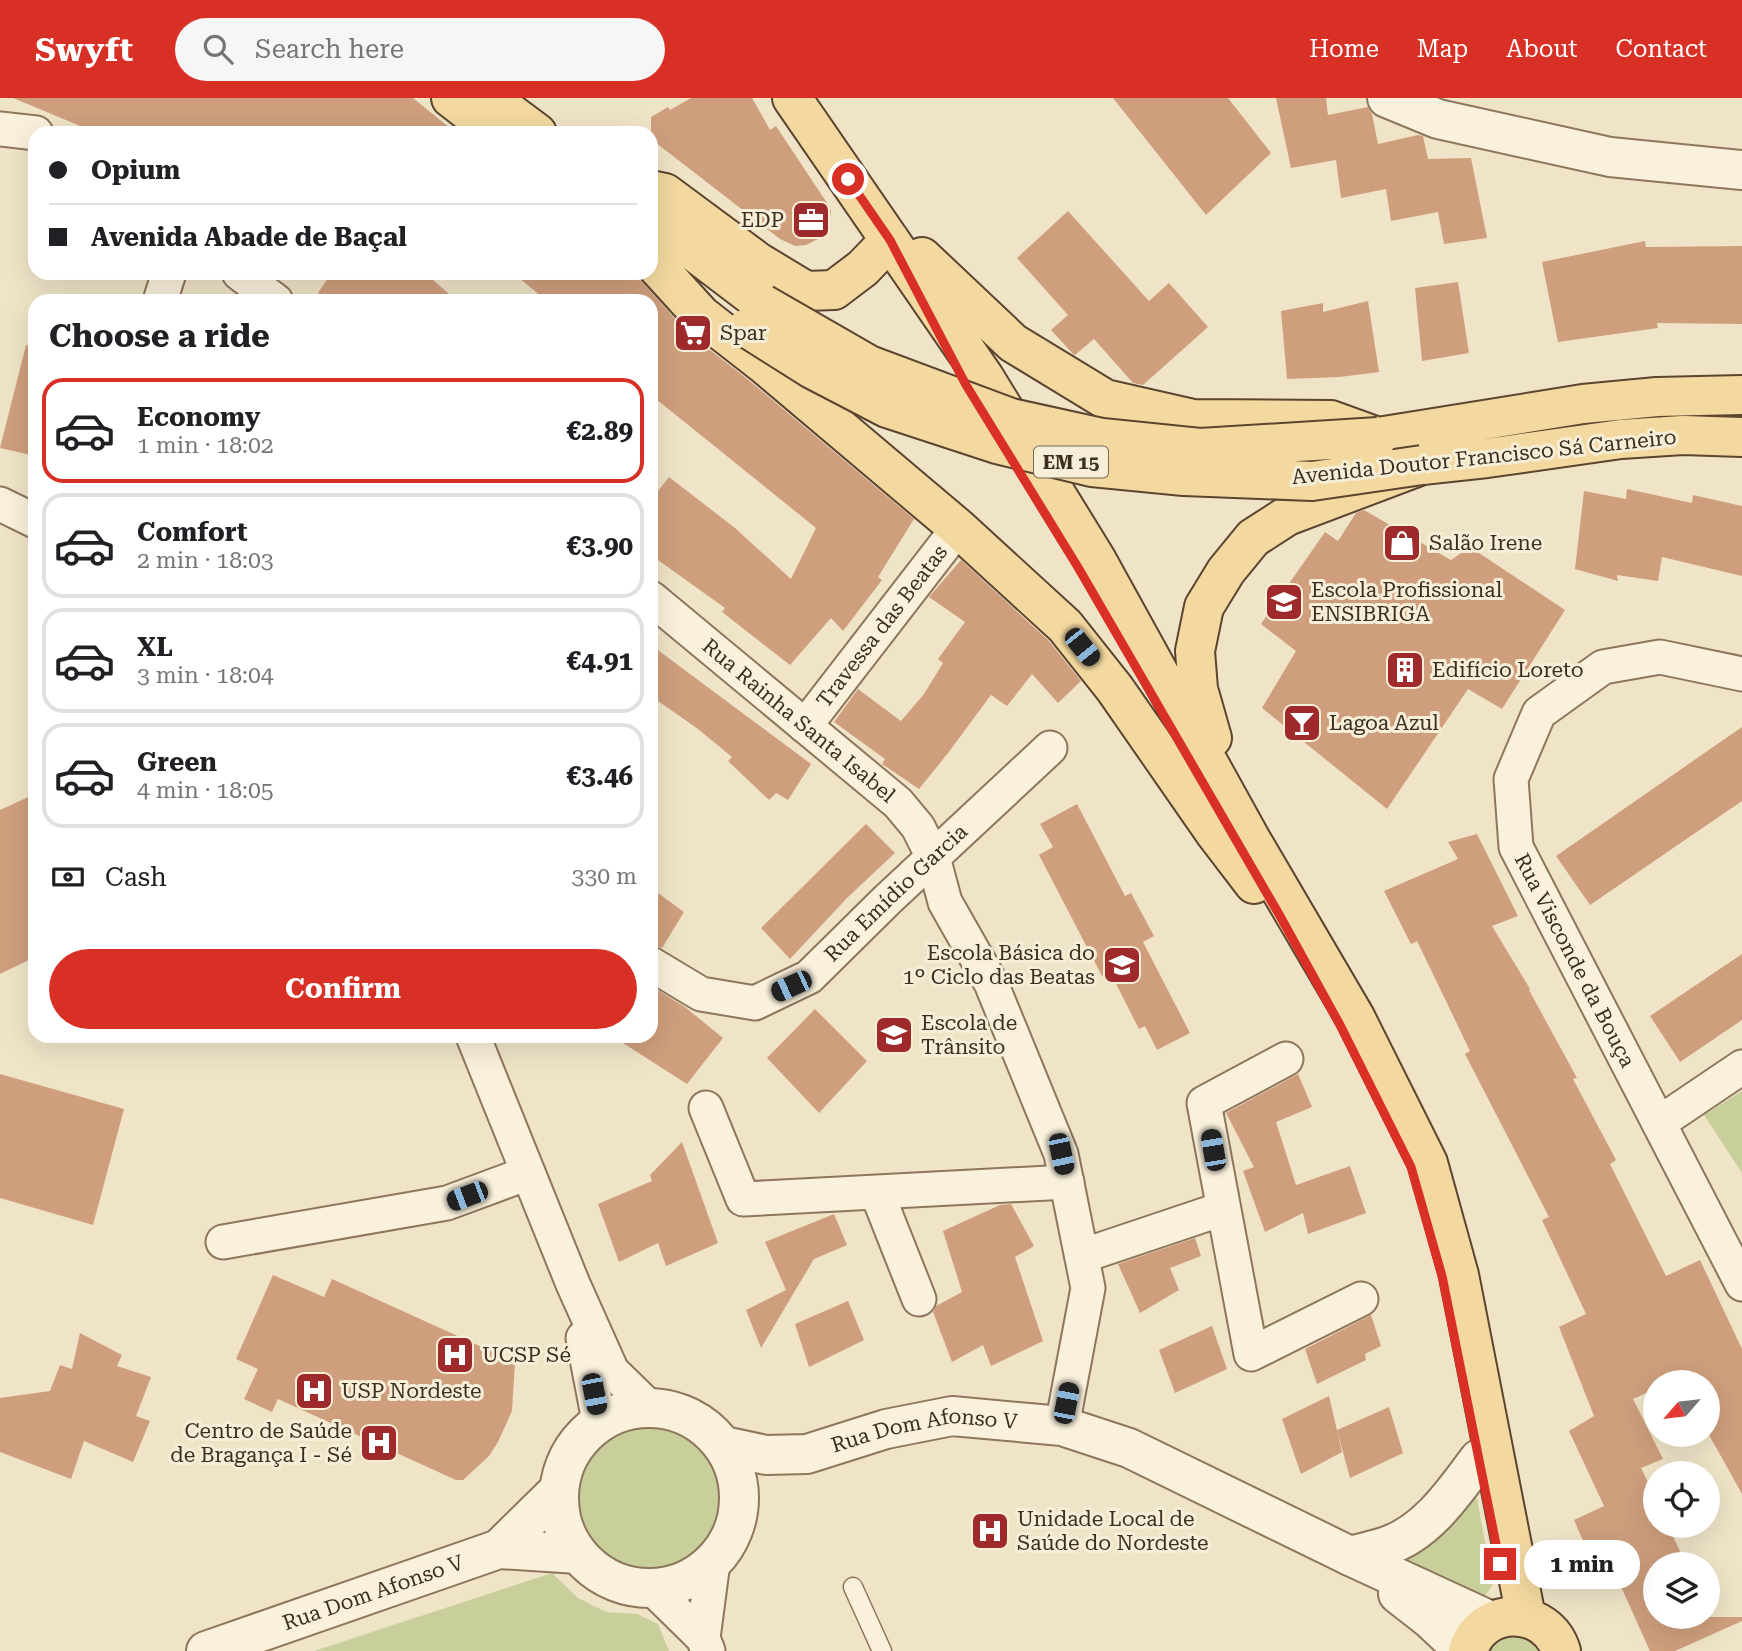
<!DOCTYPE html>
<meta charset="utf-8">
<style>
body{margin:0;font-family:"Roboto Serif",serif;background:#f6f6f6;color:#202124;height:100vh;display:flex;flex-direction:column;font-size:26px;white-space:nowrap}
*{box-sizing:border-box;margin:0}
p{font-size:23px;color:#757577}
.icon{flex:none;width:38px;height:38px;fill:none;stroke:currentColor;stroke-width:2;stroke-linecap:round;stroke-linejoin:round}
.map{position:relative;flex:1;overflow:hidden}
.drawer{position:absolute;left:28px;top:196px;width:630px;height:749px;display:flex;flex-direction:column;background:#fff;border-radius:21px;box-shadow:0 7px 28px #0002}
.drawer>*{flex:none}
.banner{position:absolute;left:28px;top:28px;width:630px;height:154px;border-radius:21px;box-shadow:0 7px 28px #0002;display:grid;align-content:center;height:154px;padding:0 21px;background:#fff}
.needle{width:46px;rotate:242deg}
.controls{position:absolute;left:1643px;top:1272px;display:grid;gap:14px}
.controls a{display:grid;place-items:center;width:77px;height:77px;border-radius:50%;background:#fff;box-shadow:0 7px 28px #0002;font-size:35px}
.end{position:absolute;width:32px;height:32px;margin:-16px;border:9px solid #d93025;background:#fff;box-shadow:0 0 0 4px #fff}
.from{border-radius:50%}
.bubble{position:absolute;height:49px;border-radius:24px;background:#fff;box-shadow:0 7px 28px #0002;font-size:23px;font-weight:700;line-height:49px;text-align:center}
.car{position:absolute;width:21px;height:42px;margin:-21px -10px;border-radius:9px;box-shadow:0 0 5px 2px #0007;background:linear-gradient(#222 24%,#8ab4d8 0 40%,#222 0 76%,#8ab4d8 0 86%,#222 0)}
.banner b{display:flex;align-items:center;gap:24px;height:66px;font-size:26px}
.banner b+b{border-top:2px solid #e0e0e0}
.banner i{width:18px;height:18px;background:#202124}
ul{padding:0;list-style:none}
li{display:flex;align-items:center;gap:21px;height:105px;margin:0 14px 10px;padding:0 7px;border:4px solid #e0e0e0;border-radius:21px}
li div{flex:1}
li b{display:block;font-size:26px}
li em{font-style:normal;font-weight:700}
li.selected{border-color:#d93025}
li>.icon{width:63px;height:63px;stroke-width:1.5}
h2{padding:0 21px;font-size:32px;line-height:84px}
.pay{display:flex;align-items:center;gap:18px;height:77px;padding:0 21px;font-size:26px}
.pay p{margin-inline-start:auto}
.cta{display:flex;gap:14px;margin-top:auto;padding:14px 21px}
.cta a{flex:1;height:80px;border-radius:42px;background:#d93025;color:#fff;font-size:28px;font-weight:700;line-height:80px;text-align:center}
header{display:flex;align-items:center;gap:42px;box-sizing:border-box;height:98px;padding:0 35px;background:#d93025;color:#fff}
header strong{font-size:33px}
nav{display:flex;gap:38px;margin-inline-start:auto;font-size:24px}
.search{width:490px;height:63px;background:#f6f6f6;display:flex;align-items:center;gap:18px;box-sizing:border-box;padding:0 24px;border-radius:38px;color:#757577;font-size:26px}
.map>svg:first-child{display:block}
.green{fill:#c9cf9b}
.building{fill:#cf9f7d}
.lines{fill:none;stroke-linecap:round;stroke-linejoin:round}
.service-casing{stroke:#8d765c;stroke-width:21}
.minor-casing{stroke:#8d765c;stroke-width:37}
.tertiary-casing{stroke:#8d765c;stroke-width:42}
.primary-casing{stroke:#5b4430;stroke-width:42}
.service{stroke:#faf1dc;stroke-width:18}
.minor{stroke:#faf1dc;stroke-width:33}
.tertiary{stroke:#faf1dc;stroke-width:38}
.primary{stroke:#f3d9a0;stroke-width:38}
.primary-bridge-casing{stroke:#5b4430;stroke-width:42;stroke-linecap:butt}
.primary-bridge{stroke:#f3d9a0;stroke-width:38}
.route{stroke:#d93025;stroke-width:9}
.labels{text-anchor:middle;stroke-width:6;stroke-linejoin:round;paint-order:stroke}
.shield{fill:#f7eed8;stroke:#756857;stroke-width:2}
.shield-label{font-size:19px;font-weight:bold;fill:#3d2e20}
.poi-label{font-size:21px;fill:#3d2e20;stroke:#f7eed8;text-anchor:start}
.street-label{font-size:21px;fill:#3d2e20;stroke:#f7eed8}
</style>
<header>
<strong>Swyft</strong>
<div class="search"><svg class="icon" aria-label="search" viewBox="0 0 24 24"><circle cx="10" cy="10" r="6"/><path d="M15 15l6 6"/></svg>Search here</div>
<nav><a>Home</a><a>Map</a><a>About</a><a>Contact</a></nav>
</header>
<div class="map">
<svg width="1742" height="1553" viewBox="0 0 1742 1553">
<rect width="100%" height="100%" fill="#f0e4c8"/>
<path class="green" d="M 1742,993 L 1742,1075 L 1704,1017 Z
M578 1399a71 71 0 1 1 142 0a71 71 0 1 1-142 0Z
M 1475,1397 L 1477,1401 L 1492,1480 L 1492,1488 L 1484,1499 L 1399,1464 Z
M 552,1475 L 578,1500 L 606,1514 L 637,1516 L 658,1526 L 669,1553 L 314,1553 Z
M 1510,1536 L 1530,1540 L 1542,1553 L 1487,1553 L 1492,1545 Z"/>
<path class="building" d="M 13,0 L 413,0 L 456,35 L 97,35 Z
M 691,0 L 752,0 L 770,32 L 776,28 L 827,105 L 831,113 L 829,127 L 822,139 L 806,147 L 795,148 L 780,141 L 651,41 L 651,19 L 668,9 L 670,12 Z
M 1113,0 L 1228,0 L 1271,55 L 1206,117 Z
M 1276,0 L 1326,0 L 1328,17 L 1368,9 L 1372,16 L 1378,46 L 1418,37 L 1423,38 L 1428,61 L 1471,60 L 1487,140 L 1444,146 L 1438,114 L 1391,123 L 1386,91 L 1341,100 L 1336,62 L 1291,70 Z
M 1068,113 L 1149,203 L 1169,185 L 1208,229 L 1143,287 L 1133,285 L 1094,241 L 1075,257 L 1073,256 L 1051,232 L 1068,217 L 1017,160 Z
M 1645,143 L 1646,149 L 1742,148 L 1742,226 L 1657,225 L 1658,230 L 1558,244 L 1542,164 Z
M 331,175 L 425,175 L 457,203 L 331,203 L 318,195 Z
M 513,175 L 634,175 L 687,234 L 751,284 L 914,421 L 878,479 L 882,482 L 843,533 L 831,520 L 790,567 L 722,514 L 725,510 L 651,457 L 651,402 L 669,379 L 735,430 L 791,481 L 816,430 L 651,297 L 651,203 L 547,203 Z
M 1458,184 L 1469,255 L 1422,263 L 1415,190 Z
M 1368,203 L 1379,274 L 1340,279 L 1287,281 L 1281,213 L 1323,205 L 1323,214 Z
M 26,247 L 35,248 L 35,358 L 0,350 Z
M 1627,391 L 1692,405 L 1693,397 L 1742,408 L 1742,478 L 1662,459 L 1658,483 L 1617,477 L 1618,483 L 1575,471 L 1584,393 L 1626,401 Z
M 1364,412 L 1451,462 L 1470,449 L 1565,512 L 1502,611 L 1468,591 L 1387,711 L 1262,610 L 1296,553 L 1261,526 L 1325,434 L 1338,443 L 1356,415 Z
M 961,462 L 1049,543 L 1081,583 L 1058,605 L 1032,576 L 1007,608 L 991,597 L 948,655 L 919,691 L 882,666 L 885,661 L 834,624 L 858,591 L 901,623 L 924,596 L 943,565 L 938,561 L 965,524 L 929,499 Z
M 651,547 L 811,666 L 788,702 L 776,695 L 769,702 L 728,663 L 732,659 L 698,631 L 651,598 Z
M 1742,629 L 1742,703 L 1590,807 L 1556,758 Z
M 35,696 L 35,859 L 0,876 L 0,712 Z
M 1077,706 L 1125,798 L 1131,795 L 1154,838 L 1143,844 L 1190,935 L 1157,952 L 1145,928 L 1139,931 L 1110,874 L 1102,878 L 1039,757 L 1053,749 L 1040,726 Z
M 866,726 L 895,755 L 847,800 L 790,861 L 761,830 Z
M 1477,736 L 1518,818 L 1492,828 L 1530,891 L 1529,892 L 1577,980 L 1573,981 L 1616,1062 L 1610,1066 L 1666,1178 L 1700,1162 L 1742,1251 L 1742,1396 L 1708,1335 L 1708,1284 L 1656,1284 L 1656,1291 L 1633,1301 L 1663,1361 L 1641,1370 L 1656,1401 L 1656,1428 L 1668,1428 L 1686,1466 L 1656,1466 L 1656,1519 L 1742,1519 L 1742,1523 L 1675,1553 L 1650,1553 L 1617,1480 L 1602,1486 L 1574,1422 L 1604,1408 L 1569,1333 L 1594,1318 L 1559,1229 L 1586,1216 L 1542,1122 L 1549,1119 L 1465,956 L 1470,953 L 1417,843 L 1411,846 L 1384,793 L 1458,761 L 1448,744 Z
M 651,790 L 684,814 L 662,850 L 651,847 Z
M 1742,856 L 1742,922 L 1680,964 L 1650,918 Z
M 651,888 L 685,909 L 723,940 L 687,986 L 612,938 L 651,938 Z
M 815,911 L 867,963 L 819,1015 L 767,960 Z
M 0,976 L 124,1011 L 93,1127 L 0,1100 Z
M 1298,976 L 1312,1009 L 1276,1024 L 1296,1087 L 1350,1068 L 1366,1115 L 1308,1136 L 1303,1115 L 1265,1134 L 1243,1073 L 1254,1069 L 1226,1015 Z
M 682,1044 L 718,1145 L 666,1168 L 658,1145 L 619,1164 L 598,1106 L 652,1083 L 650,1077 Z
M 1011,1106 L 1034,1148 L 1015,1159 L 1043,1243 L 991,1268 L 983,1247 L 952,1264 L 933,1214 L 936,1208 L 962,1194 L 943,1133 L 1000,1107 Z
M 834,1116 L 847,1147 L 814,1161 L 761,1250 L 746,1212 L 786,1192 L 765,1144 Z
M 1195,1140 L 1201,1158 L 1170,1170 L 1179,1192 L 1140,1215 L 1118,1166 Z
M 273,1177 L 324,1199 L 332,1181 L 515,1264 L 512,1313 L 498,1344 L 489,1358 L 463,1382 L 456,1382 L 278,1301 L 272,1314 L 244,1301 L 258,1271 L 236,1261 Z
M 848,1203 L 864,1242 L 809,1269 L 795,1226 Z
M 1371,1217 L 1381,1248 L 1365,1256 L 1366,1262 L 1317,1286 L 1305,1251 Z
M 1212,1228 L 1227,1271 L 1175,1295 L 1159,1252 Z
M 80,1235 L 122,1257 L 117,1268 L 151,1279 L 136,1318 L 150,1323 L 133,1364 L 84,1343 L 71,1381 L 0,1354 L 0,1300 L 50,1293 L 60,1267 L 72,1271 Z
M 1329,1298 L 1342,1354 L 1301,1376 L 1282,1321 Z
M 1389,1309 L 1403,1355 L 1350,1380 L 1337,1332 Z"/>
<g class="lines">
<defs>
<path id="service" d="M 853,1489 L 882,1553"/>
<g id="minor">
<path d="M 0,31 L 36,35"/>
<path d="M 239,175 L 276,203"/>
<path d="M 160,203 L 169,175"/>
<path d="M 0,406 L 35,423"/>
<path id="s1" d="M 651,500 L 898,705 L 918,729 L 933,759 L 945,804 L 991,885 L 1061,1056 L 1088,1190 L 1062,1328"/>
<path id="s2" d="M 1742,576 L 1660,559 L 1603,569 L 1539,615 L 1511,681 L 1516,749 L 1742,1186"/>
<path id="s3" d="M 805,628 L 958,430"/>
<path id="s4" d="M 651,866 L 701,896 L 755,905 L 809,879 L 887,802 L 1050,650"/>
<path d="M 473,938 L 573,1186 L 612,1273 L 649,1309"/>
<path d="M 1286,961 L 1204,1005 L 1251,1256 L 1361,1201"/>
<path d="M 706,1010 L 743,1101 L 1067,1084"/>
<path d="M 1659,1025 L 1742,969"/>
<path d="M 877,1095 L 919,1201"/>
<path d="M 223,1144 L 447,1105 L 528,1075"/>
<path d="M 1082,1158 L 1222,1111"/>
<path d="M 583,1240 L 599,1323"/>
<path d="M 653,1491 L 703,1540 L 708,1553"/>
<path d="M 703,1540 L 713,1464"/>
</g>
<g id="tertiary">
<path d="M 1387,0 L 1438,21 L 1610,59 L 1742,72"/>
<circle cx="649" cy="1400" r="90"/>
<path id="s5" d="M 724,1348 L 766,1357 L 807,1356 L 886,1331 L 952,1318 L 1062,1328 L 1129,1350 L 1350,1458 L 1491,1523"/>
<path d="M 499,1451 L 558,1393"/>
<path d="M 1350,1458 C 1362,1455 1375,1452 1387,1448 C 1428,1434 1454,1394 1479,1361"/>
<path d="M 1398,1496 L 1430,1521 L 1464,1553"/>
<path id="s6" d="M 206,1553 L 499,1451 L 578,1456"/>
</g>
<path id="primary" d="M 451,0 L 496,35
M 490,0 L 537,35
M 792,0 L 984,279 L 1096,461 L 1250,740 L 1355,919 L 1428,1065 L 1459,1177 L 1526,1519
M 651,92 L 665,95 L 758,164 L 806,193 L 834,192 L 863,170 L 890,142
M 651,121 L 763,206
M 922,159 L 1013,245 L 1105,301 L 1193,321 L 1331,322 L 1378,339 L 1583,306 L 1657,299 L 1742,297
M 651,162 L 701,217 L 765,267 L 958,430 L 1065,528 L 1115,591 L 1215,735 L 1254,786
M 1212,640 L 1198,591 L 1195,553 L 1204,509 L 1226,473 L 1253,440 L 1287,418 L 1422,367 L 1487,360 L 1621,341 L 1683,337 L 1742,339
M 1468,1553 C 1482,1506 1547,1508 1561,1553"/>
</defs>
<use href="#service" class="service-casing"/>
<use href="#minor" class="minor-casing"/>
<use href="#tertiary" class="tertiary-casing"/>
<use href="#primary" class="primary-casing"/>
<use href="#service" class="service"/>
<use href="#minor" class="minor"/>
<use href="#tertiary" class="tertiary"/>
<use href="#primary" class="primary"/>
<defs>
<path id="primary-bridge" d="M 763,206 L 869,267 L 1011,320 L 1102,340 L 1200,350 L 1378,339
M 747,230 L 812,271 L 887,310 L 997,346 L 1092,369 L 1184,378 L 1312,383 L 1422,367"/>
</defs>
<use href="#primary-bridge" class="primary-bridge-casing"/>
<use href="#primary-bridge" class="primary-bridge"/>
</g>
<g class="lines">
<path class="route" d="M 848,81 L 890,142 L 966,287 L 1079,471 L 1280,818 L 1340,927 L 1411,1069 L 1442,1178 L 1500,1466"/>
</g>
<defs>
<symbol id="office-square" viewBox="-11 -11 22 22"><rect x="-9" y="-9" width="18" height="18" rx="4" fill="#9e2a2b" stroke="#f7eed8"/><path d="M-6-3h4V-5.5h4V-3h4V5H-6ZM-1-4.5V-3h2v-1.5ZM-6 0V1H6V0Z" fill="#fff"/></symbol>
<symbol id="supermarket-square" viewBox="-11 -11 22 22"><rect x="-9" y="-9" width="18" height="18" rx="4" fill="#9e2a2b" stroke="#f7eed8"/><path d="M-6-5.5h2.5l.6 2H6L4.5 2H-2.5L-4.4-4H-6ZM-1.5 3.2a1.3 1.3 0 1 0 .1 0ZM3 3.2a1.3 1.3 0 1 0 .1 0Z" fill="#fff"/></symbol>
<symbol id="shop-square" viewBox="-11 -11 22 22"><rect x="-9" y="-9" width="18" height="18" rx="4" fill="#9e2a2b" stroke="#f7eed8"/><path d="M-5-2.5h2.3a2.7 3.5 0 0 1 5.4 0H5L5.5 6h-11ZM-1.5-2.5h3a1.5 2.3 0 0 0-3 0Z" fill="#fff"/></symbol>
<symbol id="school-square" viewBox="-11 -11 22 22"><rect x="-9" y="-9" width="18" height="18" rx="4" fill="#9e2a2b" stroke="#f7eed8"/><path d="M0-5L7-2L0 1L-7-2ZM-4 1L0 2.5L4 1V4Q0 6-4 4Z" fill="#fff"/></symbol>
<symbol id="building-square" viewBox="-11 -11 22 22"><rect x="-9" y="-9" width="18" height="18" rx="4" fill="#9e2a2b" stroke="#f7eed8"/><path d="M-4-6H4V6H1V3H-1V6H-4ZM-2.5-4.3h1.7v1.8h-1.7ZM.8-4.3h1.7v1.8H.8ZM-2.5-1h1.7V.8h-1.7ZM.8-1h1.7V.8H.8Z" fill="#fff"/></symbol>
<symbol id="bar-square" viewBox="-11 -11 22 22"><rect x="-9" y="-9" width="18" height="18" rx="4" fill="#9e2a2b" stroke="#f7eed8"/><path d="M-6-5H6L.8 .8V4.5H3.5V6h-7V4.5H-.8V.8Z" fill="#fff"/></symbol>
<symbol id="hospital-square" viewBox="-11 -11 22 22"><rect x="-9" y="-9" width="18" height="18" rx="4" fill="#9e2a2b" stroke="#f7eed8"/><path d="M-5-5h3v3.5h4V-5h3V5h-3V1.5h-4V5h-3Z" fill="#fff"/></symbol>
</defs>
<g fill-rule="evenodd">
<use href="#office-square" x="789" y="100" width="44" height="44"/>
<use href="#supermarket-square" x="671" y="213" width="44" height="44"/>
<use href="#shop-square" x="1380" y="423" width="44" height="44"/>
<use href="#school-square" x="1262" y="482" width="44" height="44"/>
<use href="#building-square" x="1383" y="550" width="44" height="44"/>
<use href="#bar-square" x="1280" y="603" width="44" height="44"/>
<use href="#school-square" x="1100" y="845" width="44" height="44"/>
<use href="#school-square" x="872" y="915" width="44" height="44"/>
<use href="#hospital-square" x="433" y="1235" width="44" height="44"/>
<use href="#hospital-square" x="292" y="1271" width="44" height="44"/>
<use href="#hospital-square" x="357" y="1323" width="44" height="44"/>
<use href="#hospital-square" x="968" y="1411" width="44" height="44"/>
</g>
<g class="labels">
<rect class="shield" x="1034" y="348.5" width="74" height="31" rx="5"/>
<g class="shield-label">
<text x="1071" y="371">EM 15</text>
</g>
<g class="poi-label">
<text x="784" y="129" text-anchor="end">EDP</text>
<text x="720" y="242">Spar</text>
<text x="1429" y="452">Salão Irene</text>
<text x="1311" y="499">Escola Profissional<tspan x="1311" dy="24">ENSIBRIGA</tspan></text>
<text x="1432" y="579">Edifício Loreto</text>
<text x="1329" y="632">Lagoa Azul</text>
<text x="1095" y="862" text-anchor="end">Escola Básica do<tspan x="1095" dy="24">1º Ciclo das Beatas</tspan></text>
<text x="921" y="932">Escola de<tspan x="921" dy="24">Trânsito</tspan></text>
<text x="482" y="1264">UCSP Sé</text>
<text x="341" y="1300">USP Nordeste</text>
<text x="352" y="1340" text-anchor="end">Centro de Saúde<tspan x="352" dy="24">de Bragança I - Sé</tspan></text>
<text x="1017" y="1428">Unidade Local de<tspan x="1017" dy="24">Saúde do Nordeste</tspan></text>
</g>
<g class="street-label">
<text transform="translate(1484 359) rotate(-6)" y="7">Avenida Doutor Francisco Sá Carneiro</text>
<text dy="7" stroke="none"><textPath href="#s3" startOffset="126">Travessa das Beatas</textPath></text>
<text dy="7" stroke="none"><textPath href="#s1" startOffset="192">Rua Rainha Santa Isabel</textPath></text>
<text dy="7" stroke="none"><textPath href="#s4" startOffset="294">Rua Emídio Garcia</textPath></text>
<text dy="7" stroke="none"><textPath href="#s2" startOffset="488">Rua Visconde da Bouça</textPath></text>
<text dy="7" stroke="none"><textPath href="#s5" startOffset="205">Rua Dom Afonso V</textPath></text>
<text dy="7" stroke="none"><textPath href="#s6" startOffset="177">Rua Dom Afonso V</textPath></text>
</g>
</g>
</svg>
<div class="controls">
<a><svg class="needle" viewBox="-14 -14 28 28"><path d="M0-13l5 13h-10z" fill="#e53935"/><path d="M0 13l5-13h-10z" fill="#757577"/></svg></a>
<a><svg class="icon" aria-label="locate" viewBox="0 0 24 24"><circle cx="12" cy="12" r="6"/><path d="M12 2v4M12 18v4M2 12h4M18 12h4"/></svg></a>
<a><svg class="icon" aria-label="layers" viewBox="0 0 24 24"><path d="M12 4l9 5-9 5-9-5zM3 14l9 5 9-5"/></svg></a>
</div>
<i class="end from" style="left:848px;top:81px"></i>
<i class="end" style="left:1500px;top:1466px"></i>
<div class="bubble" style="left:1524px;top:1442px;width:116px">1 min</div>
<i class="car" style="left:1082px;top:549px;rotate:141deg"></i>
<i class="car" style="left:791px;top:888px;rotate:245deg"></i>
<i class="car" style="left:1213px;top:1052px;rotate:350deg"></i>
<i class="car" style="left:1061px;top:1056px;rotate:168deg"></i>
<i class="car" style="left:467px;top:1098px;rotate:249deg"></i>
<i class="car" style="left:594px;top:1296px;rotate:169deg"></i>
<i class="car" style="left:1066px;top:1305px;rotate:11deg"></i>
<div class="banner">
<b><i class="from"></i>Opium</b>
<b><i></i>Avenida Abade de Baçal</b>
</div>
<section class="drawer">
<h2>Choose a ride</h2>
<ul>
<li class="selected"><svg class="icon" aria-label="car" viewBox="0 0 24 24"><path d="M5 17H2v-5l4-1 3-4h7l3 4 3 1v5h-3M9 17h6M6 11h13"/><circle cx="7" cy="17" r="2"/><circle cx="17" cy="17" r="2"/></svg><div><b>Economy</b><p>1 min · 18:02</p></div><em>€2.89</em></li>
<li><svg class="icon" aria-label="car" viewBox="0 0 24 24"><path d="M5 17H2v-5l4-1 3-4h7l3 4 3 1v5h-3M9 17h6M6 11h13"/><circle cx="7" cy="17" r="2"/><circle cx="17" cy="17" r="2"/></svg><div><b>Comfort</b><p>2 min · 18:03</p></div><em>€3.90</em></li>
<li><svg class="icon" aria-label="car" viewBox="0 0 24 24"><path d="M5 17H2v-5l4-1 3-4h7l3 4 3 1v5h-3M9 17h6M6 11h13"/><circle cx="7" cy="17" r="2"/><circle cx="17" cy="17" r="2"/></svg><div><b>XL</b><p>3 min · 18:04</p></div><em>€4.91</em></li>
<li><svg class="icon" aria-label="car" viewBox="0 0 24 24"><path d="M5 17H2v-5l4-1 3-4h7l3 4 3 1v5h-3M9 17h6M6 11h13"/><circle cx="7" cy="17" r="2"/><circle cx="17" cy="17" r="2"/></svg><div><b>Green</b><p>4 min · 18:05</p></div><em>€3.46</em></li>
</ul>
<div class="pay"><svg class="icon" aria-label="cash" viewBox="0 0 24 24"><path d="M3 7h18v10H3z"/><circle cx="12" cy="12" r="2"/></svg>Cash<p>330 m</p></div>
<div class="cta"><a>Confirm</a></div>
</section>
</div>
